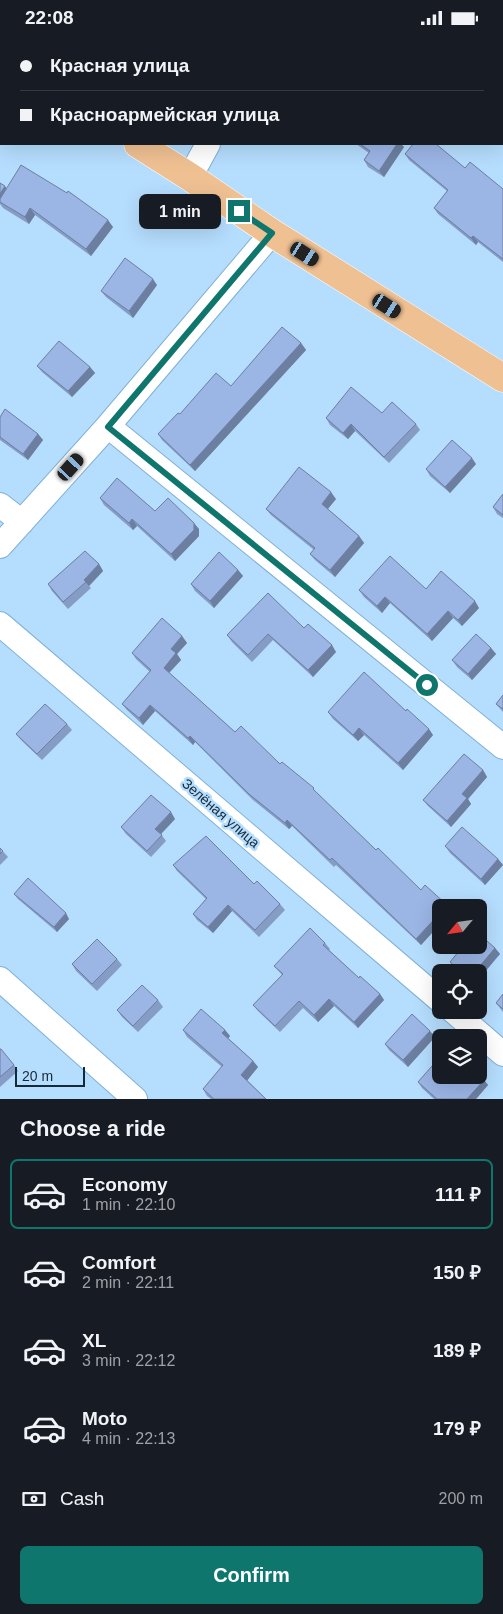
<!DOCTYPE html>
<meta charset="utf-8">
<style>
body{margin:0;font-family:Helvetica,sans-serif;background:#242831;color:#f1f3f6;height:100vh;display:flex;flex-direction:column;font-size:19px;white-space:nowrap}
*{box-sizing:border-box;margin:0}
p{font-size:16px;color:#9ea1a6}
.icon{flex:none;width:28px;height:28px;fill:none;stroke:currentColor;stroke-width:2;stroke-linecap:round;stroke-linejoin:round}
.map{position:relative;height:1064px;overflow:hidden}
.side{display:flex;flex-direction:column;background:#171b24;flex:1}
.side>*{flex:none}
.top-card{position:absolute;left:0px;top:0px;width:504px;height:110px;box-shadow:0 5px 20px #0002;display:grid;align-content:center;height:110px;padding:0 20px;background:#171b24}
.needle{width:32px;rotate:241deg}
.tools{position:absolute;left:432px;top:864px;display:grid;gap:10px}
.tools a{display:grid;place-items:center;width:55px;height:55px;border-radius:8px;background:#171b24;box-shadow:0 5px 20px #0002;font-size:25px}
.scale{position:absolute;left:15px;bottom:12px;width:70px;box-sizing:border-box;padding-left:5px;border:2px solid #162938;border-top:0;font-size:14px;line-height:18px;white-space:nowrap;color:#162938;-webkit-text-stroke:4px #b5ddfd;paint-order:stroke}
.end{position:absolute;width:22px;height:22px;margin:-11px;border:6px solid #0f766e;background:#fff;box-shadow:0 0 0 2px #fff}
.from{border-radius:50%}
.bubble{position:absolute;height:35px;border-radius:8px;background:#171b24;box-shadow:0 5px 20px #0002;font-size:16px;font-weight:700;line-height:35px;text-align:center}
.car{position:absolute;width:15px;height:30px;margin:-15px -8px;border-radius:6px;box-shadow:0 0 4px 1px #0007;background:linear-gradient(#222 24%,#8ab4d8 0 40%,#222 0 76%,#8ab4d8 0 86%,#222 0)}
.top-card b{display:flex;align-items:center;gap:18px;height:48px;font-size:19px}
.top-card b+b{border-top:1px solid #363941}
.top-card i{width:12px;height:12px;background:#f1f3f6}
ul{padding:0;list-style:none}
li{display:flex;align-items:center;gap:15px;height:70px;margin:0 10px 8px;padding:0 10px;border:2px solid transparent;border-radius:8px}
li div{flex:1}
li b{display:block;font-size:19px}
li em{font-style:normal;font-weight:700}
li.active{border-color:#0f766e}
li>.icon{width:45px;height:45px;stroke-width:1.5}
h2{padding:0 20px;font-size:22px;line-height:60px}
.pay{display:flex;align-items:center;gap:12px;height:55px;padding:0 20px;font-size:19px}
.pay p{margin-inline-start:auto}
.primary-button{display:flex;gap:10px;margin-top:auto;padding:10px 20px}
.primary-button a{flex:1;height:58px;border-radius:8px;background:#0f766e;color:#fff;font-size:20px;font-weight:700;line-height:58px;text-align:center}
.status{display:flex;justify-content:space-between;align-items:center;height:35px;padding:0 25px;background:#171b24;direction:ltr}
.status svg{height:14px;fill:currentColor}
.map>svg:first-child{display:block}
.green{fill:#baa5d9}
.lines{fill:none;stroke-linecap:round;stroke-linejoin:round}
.minor-casing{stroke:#80b1d7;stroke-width:26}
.major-casing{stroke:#fff;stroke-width:29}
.minor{stroke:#fff;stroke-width:24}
.major{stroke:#efc092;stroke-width:28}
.wall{fill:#859cc5}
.shaded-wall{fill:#6c7fa0}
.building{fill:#9bb5e5;stroke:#6c7fa0}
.route{stroke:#0f766e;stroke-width:6}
.labels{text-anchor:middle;stroke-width:5;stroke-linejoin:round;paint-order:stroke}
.street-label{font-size:14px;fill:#162938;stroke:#b5ddfd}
</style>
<div class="status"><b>22:08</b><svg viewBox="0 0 49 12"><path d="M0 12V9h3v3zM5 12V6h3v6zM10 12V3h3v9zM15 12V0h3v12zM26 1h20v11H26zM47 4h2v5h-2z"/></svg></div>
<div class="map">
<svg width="503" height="1064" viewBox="0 0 503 1064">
<rect width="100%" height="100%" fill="#b5ddfd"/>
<path class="green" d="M 414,0 L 503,0 L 503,104 L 502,1 Z"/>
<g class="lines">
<defs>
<path id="minor" d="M 272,1 L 272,0
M 190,142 L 208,109
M 108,391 L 503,712
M 0,470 L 22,487
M 0,511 L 108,391 L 272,198
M 0,589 L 441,966
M 0,944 L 135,1064
M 452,975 L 503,1019"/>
<path id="major" d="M 0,22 L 1,23
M 138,109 L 190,142 L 272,198 L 503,343"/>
</defs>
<use href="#minor" class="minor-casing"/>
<use href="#major" class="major-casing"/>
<use href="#minor" class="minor"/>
<use href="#major" class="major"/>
</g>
<path class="wall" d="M 356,109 L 401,109 L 404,112 L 384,142 L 368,132 L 364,125 L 369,118 Z
M 405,119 L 465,133 L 503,154 L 503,227 L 478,207 L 476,210 L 438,179 L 434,173 L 447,156 L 409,125 Z
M 0,148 L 6,153 L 113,192 L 91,221 L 35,180 L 29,189 L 3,173 L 0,169 L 0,170 Z
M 157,250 L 133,283 L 106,262 L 101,256 Z
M 301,308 L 306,315 L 195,436 L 162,405 L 158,399 L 180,379 L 231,351 Z
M 37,331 L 90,332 L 95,338 L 72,362 L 42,337 Z
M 382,378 L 416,389 L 420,395 L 389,428 L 355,396 L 348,404 L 330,390 L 326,383 Z
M 0,382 L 38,399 L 43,405 L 28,425 L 0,405 Z
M 476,429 L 450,458 L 430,441 L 426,434 Z
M 503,459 L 503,483 L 497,479 L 493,472 Z
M 100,463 L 155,476 L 199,494 L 199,501 L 175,526 L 137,491 L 133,495 L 104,470 Z
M 336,464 L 328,474 L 359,501 L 364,508 L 335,542 L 315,525 L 310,519 L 314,515 L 271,480 L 266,474 Z
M 99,529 L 103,536 L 89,551 L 91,553 L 68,574 L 52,556 L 48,549 Z
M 238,535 L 243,541 L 214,573 L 195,556 L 191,549 Z
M 426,554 L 479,573 L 462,591 L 453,583 L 432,606 L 390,568 L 382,578 L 364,562 L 359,555 Z
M 304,593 L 336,617 L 313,642 L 273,605 L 252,627 L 232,607 L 227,600 Z
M 182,601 L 187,608 L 177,619 L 181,625 L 169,638 L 235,697 L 280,729 L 318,759 L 376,815 L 421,855 L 447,870 L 449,872 L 441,872 L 441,888 L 421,910 L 336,830 L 334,832 L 292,791 L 289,794 L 253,765 L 195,707 L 193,710 L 155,676 L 143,690 L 127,675 L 122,669 L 150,637 L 136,624 L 132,618 Z
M 491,613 L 496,619 L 472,645 L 457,632 L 452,625 Z
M 503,660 L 503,677 L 496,669 Z
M 328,677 L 433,700 L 403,735 L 364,700 L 358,706 L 333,684 Z
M 67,689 L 72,695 L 42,725 L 21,705 L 16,699 Z
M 483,735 L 487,742 L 468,764 L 471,769 L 451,792 L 428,771 L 423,765 Z
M 175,784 L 161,799 L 166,806 L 151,822 L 126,799 L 121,792 Z
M 445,811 L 498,824 L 503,830 L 485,850 L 450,818 Z
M 0,813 L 8,822 L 0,830 Z
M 173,830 L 254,849 L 280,869 L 285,875 L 259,902 L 232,876 L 213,898 L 197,885 L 193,879 L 206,864 L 177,836 Z
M 14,859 L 69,884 L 57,897 L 18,864 Z
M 325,908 L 330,914 L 329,915 L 359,943 L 380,959 L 384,965 L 358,993 L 334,971 L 318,987 L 303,973 L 280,997 L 258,976 L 253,970 L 282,940 L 274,931 Z
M 495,913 L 500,919 L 479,938 L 459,938 L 454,933 L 450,927 Z
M 117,924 L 122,930 L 97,956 L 76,936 L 72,929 Z
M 503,959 L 503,977 L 496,968 Z
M 158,965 L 163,972 L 138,997 L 122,982 L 117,975 Z
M 183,995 L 225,995 L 230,1001 L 228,1003 L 253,1026 L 258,1032 L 247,1045 L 266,1064 L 211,1064 L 207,1061 L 203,1054 L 222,1032 L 187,1002 Z
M 435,1002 L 408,1032 L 389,1015 L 385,1009 Z
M 0,1014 L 14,1030 L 18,1036 L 0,1052 Z
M 448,1044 L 484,1045 L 488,1050 L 476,1064 L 434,1064 L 422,1053 L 418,1047 Z"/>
<path class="shaded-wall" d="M 230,0 L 236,0 L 237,1 L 229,1 Z
M 397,109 L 401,109 L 404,112 L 384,142 L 379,136 Z
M 5,151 L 8,156 L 0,167 L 0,159 Z
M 30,173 L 35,180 L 29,189 L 25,182 Z
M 108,185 L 113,192 L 91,221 L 86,214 Z
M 473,201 L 478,207 L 476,210 L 471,203 Z
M 153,244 L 157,250 L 133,283 L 129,276 Z
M 301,308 L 306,315 L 195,436 L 190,430 Z
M 90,332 L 95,338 L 72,362 L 68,356 Z
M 351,389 L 355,396 L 348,404 L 343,398 Z
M 38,399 L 43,405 L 28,425 L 23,419 Z
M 472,423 L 476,429 L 450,458 L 445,452 Z
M 331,457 L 336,464 L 326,476 L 322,469 Z
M 132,484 L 137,491 L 133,495 L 129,488 Z
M 194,488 L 199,494 L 199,501 L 175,526 L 171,519 Z
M 359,501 L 364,508 L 335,542 L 330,535 Z
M 99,529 L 103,536 L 89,551 L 84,545 Z
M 238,535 L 243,541 L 214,573 L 210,566 Z
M 385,562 L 390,568 L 382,578 L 377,571 Z
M 475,566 L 479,573 L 462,591 L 458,585 Z
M 448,576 L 453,583 L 432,606 L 427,599 Z
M 182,601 L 187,608 L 177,619 L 181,625 L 168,639 L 164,633 L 171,614 Z
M 332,610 L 336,617 L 313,642 L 308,635 Z
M 491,613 L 496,619 L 472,645 L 468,639 Z
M 150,670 L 155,676 L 143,690 L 139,683 Z
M 359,693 L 364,700 L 358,706 L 353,700 Z
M 429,694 L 433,700 L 403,735 L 398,728 Z
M 190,701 L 195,707 L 193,710 L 188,703 Z
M 483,735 L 487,742 L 468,764 L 471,769 L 451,792 L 447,786 L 462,759 Z
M 171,777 L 175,784 L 160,800 L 155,794 Z
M 287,785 L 292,791 L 289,794 L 285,788 Z
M 498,824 L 503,830 L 485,850 L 481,844 Z
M 228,870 L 232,876 L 213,898 L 208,892 Z
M 441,877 L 441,888 L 421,910 L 416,904 Z
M 66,878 L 69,884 L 57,897 L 54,892 Z
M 495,913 L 500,919 L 479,944 L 479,938 L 474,938 Z
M 380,959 L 384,965 L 358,993 L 354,987 Z
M 329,964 L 334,971 L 318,987 L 314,980 Z
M 225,995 L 230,1001 L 227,1005 L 222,998 Z
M 430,996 L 435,1002 L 408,1032 L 403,1025 Z
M 253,1026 L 258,1032 L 246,1047 L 241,1040 Z
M 484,1045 L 488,1050 L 476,1064 L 467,1064 Z"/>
<path class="building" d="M 179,0 L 230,0 L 229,1 L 178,1 Z
M 360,109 L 397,109 L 379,136 L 364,125 L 370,116 Z
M 413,109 L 436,109 L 465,133 L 470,127 L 503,154 L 503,224 L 473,201 L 471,203 L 434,173 L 448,155 L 405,119 Z
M 21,130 L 67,158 L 68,156 L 108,185 L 86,214 L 30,173 L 25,182 L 0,167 L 0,164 Z
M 0,148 L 5,151 L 0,159 Z
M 125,223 L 153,244 L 129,276 L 101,256 Z
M 282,292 L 301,308 L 190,430 L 158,399 L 178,378 L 180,379 L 216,338 L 231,351 Z
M 59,306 L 90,332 L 68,356 L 37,331 Z
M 351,352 L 382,378 L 392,367 L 416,389 L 384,422 L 351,389 L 343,398 L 326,383 Z
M 5,374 L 38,399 L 23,419 L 0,402 L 0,382 Z
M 452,405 L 472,423 L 445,452 L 426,434 Z
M 299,432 L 331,457 L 322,469 L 359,501 L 330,535 L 310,519 L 315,513 L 266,474 Z
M 117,443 L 155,476 L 168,463 L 194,488 L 194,495 L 171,519 L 132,484 L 129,488 L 100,463 Z
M 503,459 L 503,480 L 493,472 Z
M 85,516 L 99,529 L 84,545 L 86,547 L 63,567 L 48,549 Z
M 219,517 L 238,535 L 210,566 L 191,549 Z
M 390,521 L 426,554 L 441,536 L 475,566 L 458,585 L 448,576 L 427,599 L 385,562 L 377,571 L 359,555 Z
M 268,558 L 304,593 L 308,589 L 332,610 L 308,635 L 268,599 L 248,620 L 227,600 Z
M 162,583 L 182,601 L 171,614 L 176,618 L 164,633 L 235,697 L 241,691 L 280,729 L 282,727 L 314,753 L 313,754 L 376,815 L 378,813 L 421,855 L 425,850 L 447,870 L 445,872 L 441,872 L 441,877 L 416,904 L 332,823 L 330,825 L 287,785 L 285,788 L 249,759 L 190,701 L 188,703 L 150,670 L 139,683 L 122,669 L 151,635 L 132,618 Z
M 476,599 L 491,613 L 468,639 L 452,625 Z
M 364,637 L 406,676 L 407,674 L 429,694 L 398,728 L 359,693 L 353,700 L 328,677 Z
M 503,660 L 503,674 L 496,669 Z
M 45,669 L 67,689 L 37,719 L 16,699 Z
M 464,719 L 483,735 L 462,759 L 467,763 L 447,786 L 423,765 Z
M 151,760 L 171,777 L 155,794 L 162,800 L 147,816 L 121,792 Z
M 462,792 L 498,824 L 481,844 L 445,811 Z
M 206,801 L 254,849 L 257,846 L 280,869 L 255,895 L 228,870 L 208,892 L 193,879 L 207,863 L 173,830 Z
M 0,813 L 3,816 L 0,819 Z
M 28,843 L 66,878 L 54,892 L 14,859 Z
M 310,893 L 325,908 L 323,910 L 359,943 L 360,941 L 380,959 L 354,987 L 329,964 L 314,980 L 299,966 L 275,991 L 253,970 L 283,939 L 274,931 Z
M 479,899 L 495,913 L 474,938 L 462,938 L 450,927 L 464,910 L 479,910 Z
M 97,904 L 117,924 L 92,949 L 72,929 Z
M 142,950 L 158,965 L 133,991 L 117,975 Z
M 503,959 L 503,974 L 496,968 Z
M 201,974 L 225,995 L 222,998 L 253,1026 L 241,1040 L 266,1064 L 214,1064 L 203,1054 L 223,1030 L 183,995 Z
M 412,979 L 430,996 L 403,1025 L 385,1009 Z
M 0,1014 L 1,1014 L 14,1030 L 0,1042 Z
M 432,1031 L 441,1038 L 441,1040 L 443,1040 L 448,1044 L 452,1040 L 478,1040 L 484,1045 L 467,1064 L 437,1064 L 418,1047 Z"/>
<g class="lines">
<path class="route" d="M 239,176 L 272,198 L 108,392 L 427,650"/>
</g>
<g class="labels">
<g class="street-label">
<text transform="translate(221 778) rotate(41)" y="5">Зелёная улица</text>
</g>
</g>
</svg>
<div class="tools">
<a><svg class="needle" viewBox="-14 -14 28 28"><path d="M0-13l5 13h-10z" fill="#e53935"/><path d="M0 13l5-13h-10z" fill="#9ea1a6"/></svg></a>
<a><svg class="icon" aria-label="locate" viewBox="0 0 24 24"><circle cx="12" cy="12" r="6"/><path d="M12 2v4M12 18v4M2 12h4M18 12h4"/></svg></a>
<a><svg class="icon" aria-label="layers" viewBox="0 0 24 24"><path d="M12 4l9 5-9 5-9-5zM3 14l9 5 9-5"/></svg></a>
</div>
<div class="scale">20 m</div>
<i class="end from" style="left:427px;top:650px"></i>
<i class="end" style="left:239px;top:176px"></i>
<div class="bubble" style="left:139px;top:159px;width:82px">1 min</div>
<i class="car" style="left:305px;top:219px;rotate:122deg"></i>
<i class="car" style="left:387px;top:271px;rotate:122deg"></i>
<i class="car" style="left:71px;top:432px;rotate:42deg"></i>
<div class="top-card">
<b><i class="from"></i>Красная улица</b>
<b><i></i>Красноармейская улица</b>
</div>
</div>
<section class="side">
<h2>Choose a ride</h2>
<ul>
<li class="active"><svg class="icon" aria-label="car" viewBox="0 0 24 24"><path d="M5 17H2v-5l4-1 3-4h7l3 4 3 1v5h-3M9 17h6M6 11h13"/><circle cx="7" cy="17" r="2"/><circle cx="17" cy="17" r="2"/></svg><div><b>Economy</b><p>1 min · 22:10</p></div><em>111 ₽</em></li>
<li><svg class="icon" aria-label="car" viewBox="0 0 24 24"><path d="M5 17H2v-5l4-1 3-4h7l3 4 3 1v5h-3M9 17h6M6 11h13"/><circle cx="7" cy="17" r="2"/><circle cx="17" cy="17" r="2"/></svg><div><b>Comfort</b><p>2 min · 22:11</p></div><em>150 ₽</em></li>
<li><svg class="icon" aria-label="car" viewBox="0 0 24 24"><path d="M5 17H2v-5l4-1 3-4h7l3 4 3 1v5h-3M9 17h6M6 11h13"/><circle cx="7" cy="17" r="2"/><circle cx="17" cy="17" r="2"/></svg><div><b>XL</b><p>3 min · 22:12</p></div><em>189 ₽</em></li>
<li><svg class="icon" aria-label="car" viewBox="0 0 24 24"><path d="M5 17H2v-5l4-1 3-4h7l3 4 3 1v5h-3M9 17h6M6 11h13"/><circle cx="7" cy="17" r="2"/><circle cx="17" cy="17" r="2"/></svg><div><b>Moto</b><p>4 min · 22:13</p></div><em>179 ₽</em></li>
</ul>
<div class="pay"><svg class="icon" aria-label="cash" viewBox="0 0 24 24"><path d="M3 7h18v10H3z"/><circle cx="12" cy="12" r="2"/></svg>Cash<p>200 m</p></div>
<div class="primary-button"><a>Confirm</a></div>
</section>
